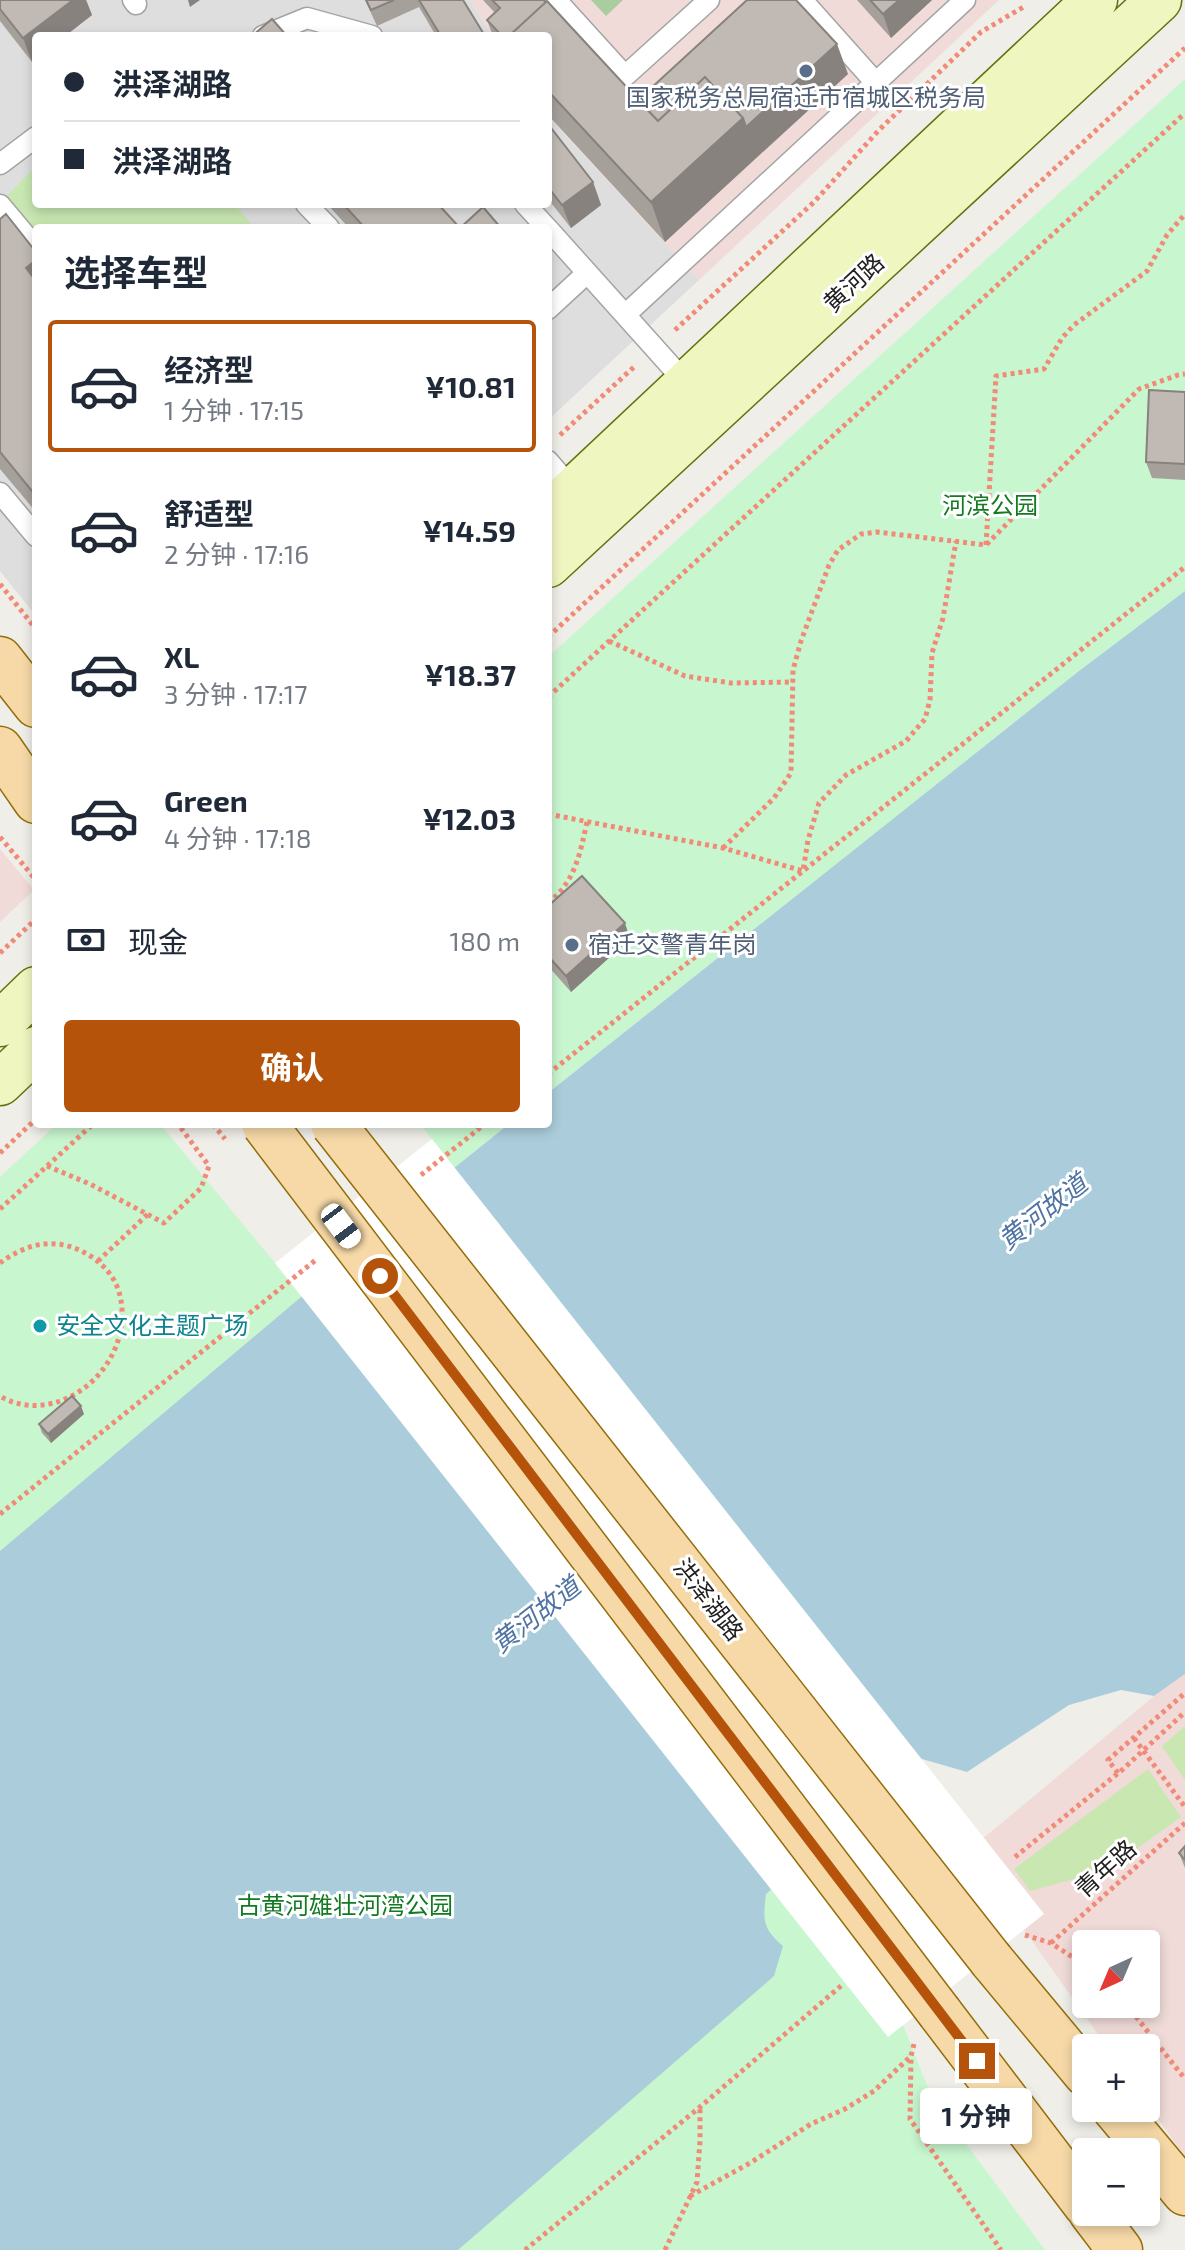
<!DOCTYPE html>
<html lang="zh">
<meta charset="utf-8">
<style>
body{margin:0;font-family:"Exo 2","Noto Sans SC",sans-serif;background:#f6f6f7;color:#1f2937;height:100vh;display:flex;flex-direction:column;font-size:30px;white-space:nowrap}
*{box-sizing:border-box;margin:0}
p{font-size:26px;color:#747a83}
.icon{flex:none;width:44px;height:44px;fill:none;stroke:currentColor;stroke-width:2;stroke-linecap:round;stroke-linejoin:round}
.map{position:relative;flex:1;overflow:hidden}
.side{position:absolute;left:32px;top:224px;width:520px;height:904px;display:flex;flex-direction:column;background:#fff;border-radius:8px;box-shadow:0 4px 12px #0003}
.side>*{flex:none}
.guide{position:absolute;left:32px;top:32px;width:520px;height:176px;border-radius:8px;box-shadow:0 4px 12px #0003;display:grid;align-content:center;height:176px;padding:0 32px;background:#fff}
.needle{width:52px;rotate:224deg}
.controls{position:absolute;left:1072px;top:1930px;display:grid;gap:16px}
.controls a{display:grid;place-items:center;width:88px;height:88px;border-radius:8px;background:#fff;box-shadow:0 4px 12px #0003;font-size:40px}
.end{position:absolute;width:36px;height:36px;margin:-18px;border:10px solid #b45309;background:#fff;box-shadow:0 0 0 4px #fff}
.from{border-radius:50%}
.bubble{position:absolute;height:56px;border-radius:8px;background:#fff;box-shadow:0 4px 12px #0003;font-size:26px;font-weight:700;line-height:56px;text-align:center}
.car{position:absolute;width:24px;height:48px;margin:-24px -12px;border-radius:10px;box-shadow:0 0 6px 2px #0007;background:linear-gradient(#fff 24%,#345 0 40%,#fff 0 76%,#345 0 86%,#fff 0)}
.guide b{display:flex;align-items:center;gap:28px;height:76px;font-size:30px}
.guide b+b{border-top:2px solid #e0e1e3}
.guide i{width:20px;height:20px;background:#1f2937}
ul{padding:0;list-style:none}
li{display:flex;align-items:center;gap:24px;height:132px;margin:0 16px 12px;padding:0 16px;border:4px solid transparent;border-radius:8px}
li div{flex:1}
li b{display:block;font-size:30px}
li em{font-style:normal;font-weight:700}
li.active{border-color:#b45309}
li>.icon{width:72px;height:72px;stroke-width:1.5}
h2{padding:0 32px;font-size:36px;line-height:96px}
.pay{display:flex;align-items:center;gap:20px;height:88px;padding:0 32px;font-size:30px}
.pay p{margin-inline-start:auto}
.primary-button{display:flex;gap:16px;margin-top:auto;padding:16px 32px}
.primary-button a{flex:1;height:92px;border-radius:8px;background:#b45309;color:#fff;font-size:32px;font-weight:700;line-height:92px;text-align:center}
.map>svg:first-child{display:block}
.residential{fill:#dedede}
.commercial{fill:#f0dbd8;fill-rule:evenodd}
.grass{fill:#c8e7b1}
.forest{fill:#aacd9f}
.park{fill:#c8f6cf}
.water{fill:#abcddb}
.pier{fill:#fff}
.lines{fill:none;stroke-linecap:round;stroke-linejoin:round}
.lane-casing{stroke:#a4a4a4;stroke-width:23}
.secondary-casing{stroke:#62730c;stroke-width:47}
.primary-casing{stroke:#936e0a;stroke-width:47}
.path{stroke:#f18b78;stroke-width:5;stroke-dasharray:4 4;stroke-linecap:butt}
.lane{stroke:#fff;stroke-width:20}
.secondary{stroke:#f0f6c0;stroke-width:44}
.primary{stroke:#f6d9a7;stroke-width:44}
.primary-bridge-casing{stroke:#936e0a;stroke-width:47;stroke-linecap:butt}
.path-bridge{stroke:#f18b78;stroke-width:5;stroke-dasharray:4 4;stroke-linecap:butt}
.primary-bridge{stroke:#f6d9a7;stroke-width:44}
.wall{fill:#a6a09b}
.shaded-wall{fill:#87827e}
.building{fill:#c1bab4;stroke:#87827e;stroke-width:2}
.route{stroke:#b45309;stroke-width:10}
.service-dot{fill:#5c6f8a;stroke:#fff;stroke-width:3}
.culture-dot{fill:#0f9aa8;stroke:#fff;stroke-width:3}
.labels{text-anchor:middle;stroke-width:6;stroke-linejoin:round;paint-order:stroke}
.service-label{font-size:24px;fill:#4e5e75;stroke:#fff}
.street-label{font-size:24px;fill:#202020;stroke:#fff}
.park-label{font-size:24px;fill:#137a22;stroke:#fff}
.culture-label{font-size:24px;fill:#0d838f;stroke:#fff;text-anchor:start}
.water-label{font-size:26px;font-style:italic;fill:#4f74a3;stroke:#fff}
</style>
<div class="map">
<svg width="1185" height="2250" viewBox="0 0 1185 2250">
<rect width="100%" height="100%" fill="#f0eee8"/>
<path class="residential" d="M 0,0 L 470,0 L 493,36 L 36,36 L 36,204 L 548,204 L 548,116 L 699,280 L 548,420 L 548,228 L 36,228 L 36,616 L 0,571 Z"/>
<path class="commercial" d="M 470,0 L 999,0 L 699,280 L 548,116 L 548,36 L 493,36 Z
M 0,849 L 34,890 L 0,922 Z
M 1185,1674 L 1185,2157 L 1146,2102 L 1146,2048 L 1108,2048 L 968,1851 L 1154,1696 ZM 1086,1944 L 1146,1944 L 1146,2004 L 1086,2004 Z"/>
<path class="grass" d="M 36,166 L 36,204 L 234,204 L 255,228 L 36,228 L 36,234 L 5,198 Z
M 1185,1726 L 1185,1780 L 1162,1746 Z
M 1148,1769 L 1181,1817 L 1114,1865 L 1085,1876 L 1030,1891 L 1014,1869 Z"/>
<path class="forest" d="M 591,0 L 623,0 L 606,16 Z"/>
<path class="park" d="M 1185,79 L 1185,591 L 1079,671 L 548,1093 L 548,657 Z
M 57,1124 L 160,1124 L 275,1263 L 888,2036 L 903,2025 L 932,2098 L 1045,2250 L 0,2250 L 0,1177 Z
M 420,1124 L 509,1124 L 454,1168 Z"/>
<path class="water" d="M 1185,591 L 1185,1674 L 1154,1696 L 1121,1690 L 1069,1705 L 967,1772 L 922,1759 L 766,1894 C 763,1920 762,1928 783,1946 L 774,1976 L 458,2250 L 0,2250 L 0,1551 L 454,1168 L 509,1124 L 548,1124 L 548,1093 L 1079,671 Z"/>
<path class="pier" d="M 432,1139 L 1044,1914 L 888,2037 L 275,1263 Z"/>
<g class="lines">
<defs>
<path id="lane" d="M 133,0 L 136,4
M 556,0 L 625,76 L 709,0
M 802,0 L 876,83
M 263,36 L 307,18 L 372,36
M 0,164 L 36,137
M 306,204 L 329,228
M 525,204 L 547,228
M 0,205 L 36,248
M 548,229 L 687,384
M 548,309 L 587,273
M 625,315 L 965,0
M 548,461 L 573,490
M 0,493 L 36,536"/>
<path id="secondary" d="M 548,514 L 1095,0
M 548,565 L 1159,0
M 0,1024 L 36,989
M 0,1083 L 36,1049"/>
<path id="primary" d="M 0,659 L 36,705
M 0,749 L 36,801
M 992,1961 L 1086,2074
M 940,2013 L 1086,2205
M 1114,2108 L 1185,2193
M 1091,2212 L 1120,2250"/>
</defs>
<use href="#lane" class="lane-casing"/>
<use href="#secondary" class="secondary-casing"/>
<use href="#primary" class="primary-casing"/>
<path class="path" d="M 675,330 L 814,202 L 879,130 L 981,32 L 1025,6
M 560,435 L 635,366
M 986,545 L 996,376 L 1044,369 L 1062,338 L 1074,325 L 1147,271 L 1167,235 L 1185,214
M 0,584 L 36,629
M 548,637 L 1185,48
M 609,641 L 685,676 L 731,683 L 793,682
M 548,697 L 1185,113
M 548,814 L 723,848 L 803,871 L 808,840 L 819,803 L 846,775 L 906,741 L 925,719 L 930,700 L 932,653 L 943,618 L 956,541
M 0,837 L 36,880
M 723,848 L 774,798 L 791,773 L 793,670 L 801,641 L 829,565 L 838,550 L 861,534 L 877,532 L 986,545 L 1139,389 L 1178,375 L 1185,374
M 548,903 C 575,882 580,854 587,822
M 0,953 L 36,919
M 548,1074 L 1185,567
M 0,1153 L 36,1119
M 47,1166 L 90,1184 L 164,1223 L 201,1188 L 209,1166 L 178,1124
M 421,1175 L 485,1124
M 0,1209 L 93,1124
M 98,1261 L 148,1214
M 0,1263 C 12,1254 29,1245 45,1244 C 74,1241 108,1261 118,1289 C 133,1333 106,1382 65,1399 C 45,1408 19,1408 0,1396
M 0,1514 L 317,1259
M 1134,1738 L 1185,1807
M 1118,1773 L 1108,1760 L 1185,1693
M 1015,1857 L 1122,1770 L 1185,1712
M 1025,1935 L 1051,1943 L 1086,1966
M 1051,1943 L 1185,1823
M 1126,2004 L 1185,2079
M 914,2044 L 911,2056 L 910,2119 L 1001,2250
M 690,2196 L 750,2163 L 811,2124 L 845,2109 L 874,2091 L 911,2056
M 525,2250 L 700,2107 L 842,1985
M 665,2250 L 697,2182 L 700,2141 L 700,2108"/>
<use href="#lane" class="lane"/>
<use href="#secondary" class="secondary"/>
<use href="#primary" class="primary"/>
<defs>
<path id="primary-bridge" d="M 264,1124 L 940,2013
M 333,1124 L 992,1961"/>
</defs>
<use href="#primary-bridge" class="primary-bridge-casing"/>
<path class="path-bridge" d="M 213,1124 L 225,1139"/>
<use href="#primary-bridge" class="primary-bridge"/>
</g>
<path class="wall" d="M 0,0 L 86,0 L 92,15 L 32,62 L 0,21 Z
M 365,0 L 463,0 L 485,36 L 436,36 L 419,7 L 377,26 Z
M 483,0 L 543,0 L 638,100 L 848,74 L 665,242 L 548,115 L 548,36 L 493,36 L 487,20 L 495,13 Z
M 857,0 L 932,0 L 891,38 Z
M 548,124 L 593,182 L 601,205 L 571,228 L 548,199 Z
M 327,204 L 438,204 L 460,228 L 349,228 Z
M 0,219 L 36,252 L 36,512 L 0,469 Z
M 1185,392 L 1185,480 L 1152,478 L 1146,462 Z
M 548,906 L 630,939 L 571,992 L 548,966 Z
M 84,1414 L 51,1443 L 42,1433 L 39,1424 Z
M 1185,1846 L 1185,1868 L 1179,1853 Z"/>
<path class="shaded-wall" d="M 73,0 L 86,0 L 92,15 L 65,36 L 36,36 L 36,58 L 32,62 L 23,38 Z
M 188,0 L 200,0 L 190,7 Z
M 899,0 L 932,0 L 891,38 L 883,14 Z
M 837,44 L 848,74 L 757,157 L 746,127 Z
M 743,118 L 757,157 L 665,242 L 651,202 Z
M 593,182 L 601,205 L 571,228 L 562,205 Z
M 36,260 L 36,296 L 26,268 Z
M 625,923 L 630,939 L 571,992 L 566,976 Z
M 81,1406 L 84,1414 L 51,1443 L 48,1434 Z"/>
<path class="building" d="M 0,0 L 73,0 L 23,38 L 0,9 Z
M 366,0 L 394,0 L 371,10 Z
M 419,0 L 463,0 L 485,36 L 441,36 Z
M 492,0 L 543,0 L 546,2 L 509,36 L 502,36 L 487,20 L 500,8 Z
M 747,0 L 796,0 L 837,44 L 746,127 L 743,118 L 705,77 L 658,121 L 638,100 Z
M 870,0 L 899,0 L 883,14 Z
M 547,1 L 658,121 L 705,77 L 743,118 L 651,202 L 548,91 L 548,36 L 509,36 Z
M 272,19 L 287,36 L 252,36 Z
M 548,124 L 593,182 L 562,205 L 548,187 Z
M 343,204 L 438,204 L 460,228 L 365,228 Z
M 483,207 L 501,228 L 460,228 Z
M 6,214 L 36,252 L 36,260 L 26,268 L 36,281 L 36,496 L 0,452 L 0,219 Z
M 1149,390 L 1185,392 L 1185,464 L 1146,462 Z
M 582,876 L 625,923 L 566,976 L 548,956 L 548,906 Z
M 72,1396 L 81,1406 L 48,1434 L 39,1424 Z
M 1185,1846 L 1185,1860 L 1179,1853 Z"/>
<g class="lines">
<path class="route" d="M 380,1276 L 977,2061"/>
</g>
<g class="service-dot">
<circle cx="806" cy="71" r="8"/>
<circle cx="572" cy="945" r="8"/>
</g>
<circle class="culture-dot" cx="40" cy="1326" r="8"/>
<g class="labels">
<g class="service-label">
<text x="806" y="106">国家税务总局宿迁市宿城区税务局</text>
<text x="588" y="953" text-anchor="start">宿迁交警青年岗</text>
</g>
<g class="street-label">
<text transform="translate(854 283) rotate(-43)" y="8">黄河路</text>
<text transform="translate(708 1600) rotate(52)" y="8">洪泽湖路</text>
<text transform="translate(1106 1869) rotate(-42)" y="8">青年路</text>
</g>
<g class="park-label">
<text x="990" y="514">河滨公园</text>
<text x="345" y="1914">古黄河雄壮河湾公园</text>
</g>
<g class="culture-label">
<text x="56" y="1334">安全文化主题广场</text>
</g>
<g class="water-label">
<text transform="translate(1043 1212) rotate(-38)" y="9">黄河故道</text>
<text transform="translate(536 1615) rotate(-38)" y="9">黄河故道</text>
</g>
</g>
</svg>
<div class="controls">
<a><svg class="needle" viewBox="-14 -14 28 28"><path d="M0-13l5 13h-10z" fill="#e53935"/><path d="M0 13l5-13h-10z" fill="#747a83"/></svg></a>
<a>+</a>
<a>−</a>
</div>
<i class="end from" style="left:380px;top:1276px"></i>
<i class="end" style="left:977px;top:2061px"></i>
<div class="bubble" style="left:920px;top:2088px;width:112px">1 分钟</div>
<i class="car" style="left:341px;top:1226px;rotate:143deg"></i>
<div class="guide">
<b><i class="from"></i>洪泽湖路</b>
<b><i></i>洪泽湖路</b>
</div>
<section class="side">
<h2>选择车型</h2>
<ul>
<li class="active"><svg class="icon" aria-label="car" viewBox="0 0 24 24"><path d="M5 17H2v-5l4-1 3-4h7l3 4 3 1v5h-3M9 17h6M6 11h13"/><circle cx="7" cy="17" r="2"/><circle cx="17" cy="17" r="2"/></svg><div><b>经济型</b><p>1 分钟 · 17:15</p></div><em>¥10.81</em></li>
<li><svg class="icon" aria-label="car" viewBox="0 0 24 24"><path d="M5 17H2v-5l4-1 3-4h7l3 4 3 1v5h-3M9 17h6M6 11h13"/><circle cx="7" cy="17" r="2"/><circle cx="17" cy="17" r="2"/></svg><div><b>舒适型</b><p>2 分钟 · 17:16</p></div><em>¥14.59</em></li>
<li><svg class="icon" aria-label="car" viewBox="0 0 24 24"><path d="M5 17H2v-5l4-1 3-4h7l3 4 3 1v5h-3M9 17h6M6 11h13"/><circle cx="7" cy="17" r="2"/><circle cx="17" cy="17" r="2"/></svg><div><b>XL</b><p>3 分钟 · 17:17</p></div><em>¥18.37</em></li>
<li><svg class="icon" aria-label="car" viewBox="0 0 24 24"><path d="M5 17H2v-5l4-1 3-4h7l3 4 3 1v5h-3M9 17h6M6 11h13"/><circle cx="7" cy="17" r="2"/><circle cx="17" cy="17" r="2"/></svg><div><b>Green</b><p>4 分钟 · 17:18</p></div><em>¥12.03</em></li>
</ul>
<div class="pay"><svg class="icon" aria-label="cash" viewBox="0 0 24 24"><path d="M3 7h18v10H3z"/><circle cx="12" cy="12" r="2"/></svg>现金<p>180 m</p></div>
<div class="primary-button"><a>确认</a></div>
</section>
</div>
